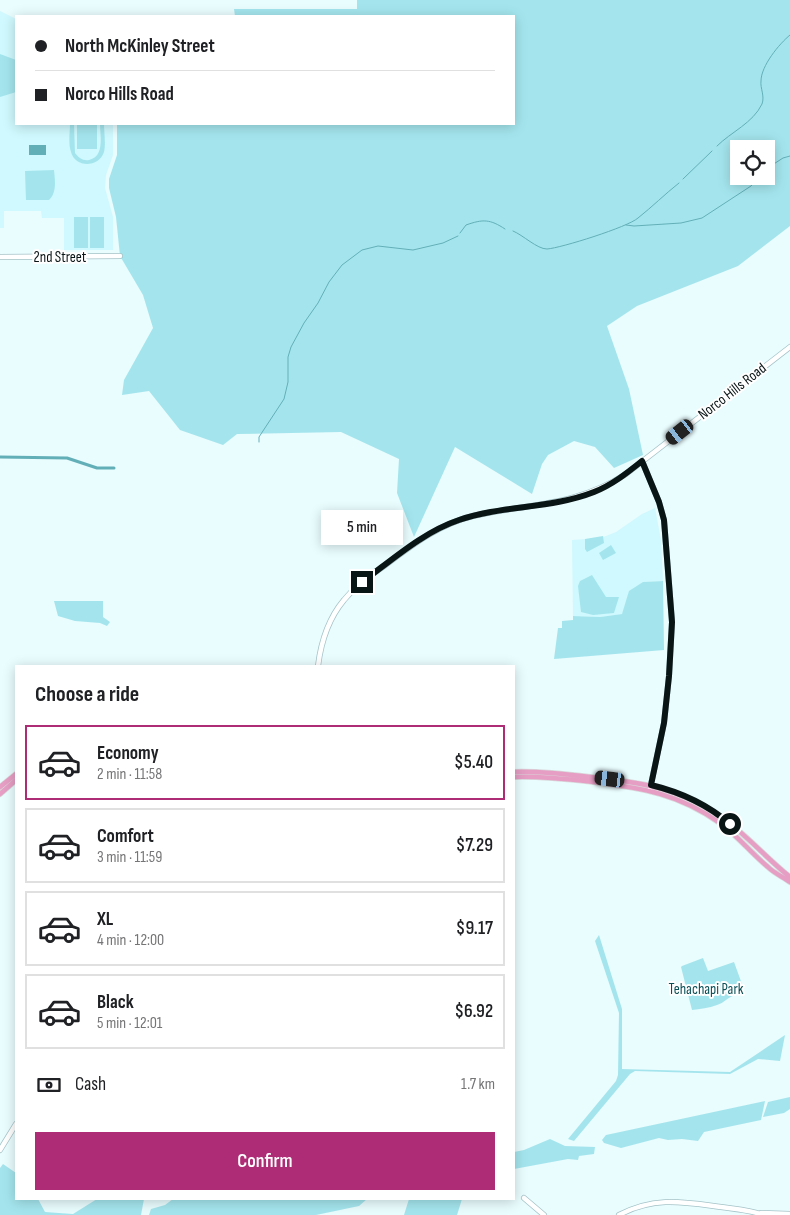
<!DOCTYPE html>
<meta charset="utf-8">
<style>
body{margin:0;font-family:"Sofia Sans Condensed",sans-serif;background:#f6f6f6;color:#202124;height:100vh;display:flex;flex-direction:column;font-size:19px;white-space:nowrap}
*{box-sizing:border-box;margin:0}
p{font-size:16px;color:#757577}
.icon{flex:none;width:28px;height:28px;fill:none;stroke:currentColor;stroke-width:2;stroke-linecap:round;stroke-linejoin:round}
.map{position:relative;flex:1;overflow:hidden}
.drawer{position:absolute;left:15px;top:665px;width:500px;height:535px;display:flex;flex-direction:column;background:#fff;border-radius:0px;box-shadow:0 2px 12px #0003}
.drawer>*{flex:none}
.hud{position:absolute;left:15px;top:15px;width:500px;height:110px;border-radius:0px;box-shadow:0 2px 12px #0003;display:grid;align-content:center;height:110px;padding:0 20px;background:#fff}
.tools{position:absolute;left:730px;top:140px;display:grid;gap:10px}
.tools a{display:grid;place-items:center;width:45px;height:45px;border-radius:0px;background:#fff;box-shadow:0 2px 12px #0003;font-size:25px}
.end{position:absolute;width:22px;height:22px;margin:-11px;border:6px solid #091415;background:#fff;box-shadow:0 0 0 2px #fff}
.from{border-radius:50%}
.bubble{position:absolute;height:35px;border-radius:0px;background:#fff;box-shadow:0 2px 12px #0003;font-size:16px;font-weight:600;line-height:35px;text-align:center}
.car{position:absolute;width:15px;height:30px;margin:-15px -8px;border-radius:6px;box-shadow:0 0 4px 1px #0007;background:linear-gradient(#222 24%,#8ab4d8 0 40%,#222 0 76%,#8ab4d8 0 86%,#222 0)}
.hud b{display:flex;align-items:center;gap:18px;height:48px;font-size:19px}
.hud b+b{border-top:1px solid #e0e0e0}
.hud i{width:12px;height:12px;background:#202124}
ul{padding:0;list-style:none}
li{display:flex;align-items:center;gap:15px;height:75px;margin:0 10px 8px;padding:0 10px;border:2px solid #e0e0e0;border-radius:0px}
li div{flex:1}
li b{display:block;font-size:19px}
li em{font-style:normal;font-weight:600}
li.selected{border-color:#ae2c76}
li>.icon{width:45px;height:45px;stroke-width:1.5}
h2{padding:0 20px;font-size:22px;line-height:60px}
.pay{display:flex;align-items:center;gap:12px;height:55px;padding:0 20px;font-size:19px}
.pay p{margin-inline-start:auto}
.cta{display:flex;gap:10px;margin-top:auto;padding:10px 20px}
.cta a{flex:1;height:58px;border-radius:0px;background:#ae2c76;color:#fff;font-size:20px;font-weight:600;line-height:58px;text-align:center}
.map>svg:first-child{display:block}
.built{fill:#cff9fe}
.green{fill:#a4e5ed;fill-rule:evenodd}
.water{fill:#63afb8}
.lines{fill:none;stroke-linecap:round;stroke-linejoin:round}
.stream{stroke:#63afb8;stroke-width:1}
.canal{stroke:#63afb8;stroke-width:3}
.secondary-casing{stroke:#a4c3c7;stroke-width:6}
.primary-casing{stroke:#d8d9da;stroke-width:6}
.secondary{stroke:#fff;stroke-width:4.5}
.primary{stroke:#e69ec4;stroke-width:4.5}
.route{stroke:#091415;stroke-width:6}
.labels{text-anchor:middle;stroke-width:4;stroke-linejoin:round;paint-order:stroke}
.street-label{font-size:15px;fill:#091415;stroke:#fff}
.park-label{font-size:15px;fill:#0a4f56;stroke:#fff}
</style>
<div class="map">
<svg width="790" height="1215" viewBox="0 0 790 1215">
<rect width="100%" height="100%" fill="#e9fcfe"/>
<path class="built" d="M 0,11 L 16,19 L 16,124 L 113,124 L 113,155 L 106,175 L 105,188 L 113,217 L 113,250 L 64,250 L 64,218 L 42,218 L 41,211 L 4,211 L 4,228 L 0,228 Z
M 655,508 L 661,540 L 663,581 L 643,582 L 622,614 L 600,617 L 573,616 L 572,540 L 601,538 L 616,532 L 642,514 Z"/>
<path class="green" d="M 357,0 L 790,0 L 790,226 L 738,266 L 637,306 L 607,326 L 629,389 L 643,455 L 614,468 L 595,447 L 574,441 L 548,455 L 542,464 L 532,494 L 455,447 L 414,537 L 397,493 L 399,459 L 341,432 L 237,434 L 223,445 L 180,430 L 149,391 L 122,395 L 124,380 L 153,328 L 143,295 L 120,256 L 116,217 L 109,188 L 109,179 L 117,155 L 117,124 L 514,124 L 514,16 L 235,16 L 234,9 L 357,9 ZM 739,149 L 766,149 L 766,176 L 739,176 Z
M 0,54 L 16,60 L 16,92 L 0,97 Z
M 70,124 L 74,124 L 75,153 C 79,158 83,161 89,160 C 105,157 100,135 100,124 L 104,124 C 104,132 106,144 104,152 C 99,168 75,168 71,152 C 68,143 70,132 70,124 Z
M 77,124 L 97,124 L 97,149 L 77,149 Z
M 54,170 C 55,180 57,193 49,200 L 26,200 L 25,171 Z
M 74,217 L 88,217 L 88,248 L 74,248 Z
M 90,217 L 104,217 L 104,248 L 90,248 Z
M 603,536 L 604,543 L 587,552 L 585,549 L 585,539 Z
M 611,545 L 616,553 L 603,560 L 599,553 Z
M 592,575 L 606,597 L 619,597 L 614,613 L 593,615 L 581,612 L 578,586 L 580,581 Z
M 663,581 L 664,650 L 554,659 L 558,628 L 562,628 L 562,621 L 573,620 L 573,616 L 600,617 L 622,614 L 629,591 L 643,582 Z
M 54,601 L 103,601 L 103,617 L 110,622 L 107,626 L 100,623 L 75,621 L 58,616 Z
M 599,935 L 622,1009 L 622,1069 L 730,1072 L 785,1035 L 780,1061 L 758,1059 L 730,1074 L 635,1071 L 630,1074 L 574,1141 L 568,1139 L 616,1081 L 618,1075 L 619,1013 L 595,941 Z
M 703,958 L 708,971 L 734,962 L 742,984 L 735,993 L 735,995 C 728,997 724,1003 717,1005 C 709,1008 700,1009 692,1010 L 681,967 L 682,966 Z
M 790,1097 L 790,1109 L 784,1113 L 763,1117 L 768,1102 Z
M 765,1101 L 761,1120 L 704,1132 L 698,1141 L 682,1139 L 668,1140 L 659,1138 L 621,1148 L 604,1143 L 602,1140 L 606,1135 Z
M 550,1139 L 565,1146 L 595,1147 L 594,1154 L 579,1156 L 578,1160 L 568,1159 L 514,1169 L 514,1152 L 524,1150 Z
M 3,1164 L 16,1173 L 16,1199 L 38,1199 L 45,1212 L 73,1214 L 97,1199 L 144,1199 L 141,1215 L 0,1215 L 0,1168 Z
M 173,1199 L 367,1199 L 359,1206 L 316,1215 L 149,1215 L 151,1209 L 165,1205 Z
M 409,1199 L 462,1199 L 457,1215 L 404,1215 Z"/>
<path class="water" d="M 29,145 L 46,145 L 46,155 L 29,155 Z"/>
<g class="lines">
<path class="stream" d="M 717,146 C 731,132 753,123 762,104 C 765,96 760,88 761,81 C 761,66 779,44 790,35
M 766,169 L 783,158 L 790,156
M 683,179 L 712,151
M 626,225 L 634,226 L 681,223 L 702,218 L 751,186 L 760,176
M 513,231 C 523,235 537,249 547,249 C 561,248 628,227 638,218 C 652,207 665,194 679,183
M 460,233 L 466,225 C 483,219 490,219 505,229
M 259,442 L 259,437 L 284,399 L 288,382 L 288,357 L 291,347 L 304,323 L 318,303 L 329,282 L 342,265 L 362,250 L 378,246 L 413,250 L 443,243 L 458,236"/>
<path class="canal" d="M 0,457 L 67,458 L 97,468 L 114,468"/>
<defs>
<path id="secondary" d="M 0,257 L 120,256
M 642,461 L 659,502 L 664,520 L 672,622 L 669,676 L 664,723 L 650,789
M 318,666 C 321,642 328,619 344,600 C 355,586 370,576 384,566 C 412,545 439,524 473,516 C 529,503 575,507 626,474 L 790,347
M 0,1150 L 16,1124
M 524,1198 L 544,1215
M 761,1213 L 790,1214
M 619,1215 C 655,1196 683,1202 721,1207 C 735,1209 751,1210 763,1215"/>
<path id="primary" d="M 514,772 C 540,771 565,774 590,777 C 639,782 679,788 720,816 C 746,834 766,858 790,877
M 514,777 C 541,776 567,779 594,782 C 643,788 679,794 720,823 C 738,836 751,853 768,867 C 774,873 783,877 790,882
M 0,787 L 16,774
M 0,794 L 16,780"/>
</defs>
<use href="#secondary" class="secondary-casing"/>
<use href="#primary" class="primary-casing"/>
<use href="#secondary" class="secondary"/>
<use href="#primary" class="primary"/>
</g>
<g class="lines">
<path class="route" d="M 362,582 C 392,560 423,532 459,520 C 502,505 551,509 594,492 C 612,485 627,473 642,461 L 659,502 L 664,520 L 672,622 L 669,676 L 664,723 L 651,785 C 680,792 708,805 730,824"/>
</g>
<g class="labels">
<g class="street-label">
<text x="60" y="262">2nd Street</text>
<text transform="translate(732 391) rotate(-38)" y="5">Norco Hills Road</text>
</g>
<g class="park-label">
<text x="706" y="994">Tehachapi Park</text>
</g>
</g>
</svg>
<div class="tools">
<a><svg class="icon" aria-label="locate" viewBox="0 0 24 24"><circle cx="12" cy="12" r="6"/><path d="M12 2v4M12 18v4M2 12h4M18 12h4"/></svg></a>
</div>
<i class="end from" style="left:730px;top:824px"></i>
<i class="end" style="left:362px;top:582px"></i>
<div class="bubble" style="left:321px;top:510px;width:82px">5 min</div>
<i class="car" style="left:680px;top:432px;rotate:232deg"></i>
<i class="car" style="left:610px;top:779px;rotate:277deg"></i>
<div class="hud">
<b><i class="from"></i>North McKinley Street</b>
<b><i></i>Norco Hills Road</b>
</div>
<section class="drawer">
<h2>Choose a ride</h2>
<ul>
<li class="selected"><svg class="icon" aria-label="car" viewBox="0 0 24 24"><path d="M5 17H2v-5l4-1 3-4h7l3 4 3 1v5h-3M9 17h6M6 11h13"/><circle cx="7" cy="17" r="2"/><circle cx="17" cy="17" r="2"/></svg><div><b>Economy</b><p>2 min · 11:58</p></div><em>$5.40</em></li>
<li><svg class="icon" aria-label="car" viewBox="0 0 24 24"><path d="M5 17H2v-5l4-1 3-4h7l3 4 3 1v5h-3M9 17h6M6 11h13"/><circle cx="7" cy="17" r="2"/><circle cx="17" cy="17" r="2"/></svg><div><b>Comfort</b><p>3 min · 11:59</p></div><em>$7.29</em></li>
<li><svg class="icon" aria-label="car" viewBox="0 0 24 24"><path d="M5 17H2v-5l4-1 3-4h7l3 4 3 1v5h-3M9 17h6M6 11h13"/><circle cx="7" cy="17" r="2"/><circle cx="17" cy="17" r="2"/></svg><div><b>XL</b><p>4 min · 12:00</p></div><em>$9.17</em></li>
<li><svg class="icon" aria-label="car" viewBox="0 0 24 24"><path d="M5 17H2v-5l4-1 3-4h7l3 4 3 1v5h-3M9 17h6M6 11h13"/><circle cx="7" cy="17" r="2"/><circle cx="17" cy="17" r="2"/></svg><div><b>Black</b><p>5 min · 12:01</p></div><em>$6.92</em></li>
</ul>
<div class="pay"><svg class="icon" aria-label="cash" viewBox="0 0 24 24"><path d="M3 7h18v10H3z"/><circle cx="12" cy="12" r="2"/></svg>Cash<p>1.7 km</p></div>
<div class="cta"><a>Confirm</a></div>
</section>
</div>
